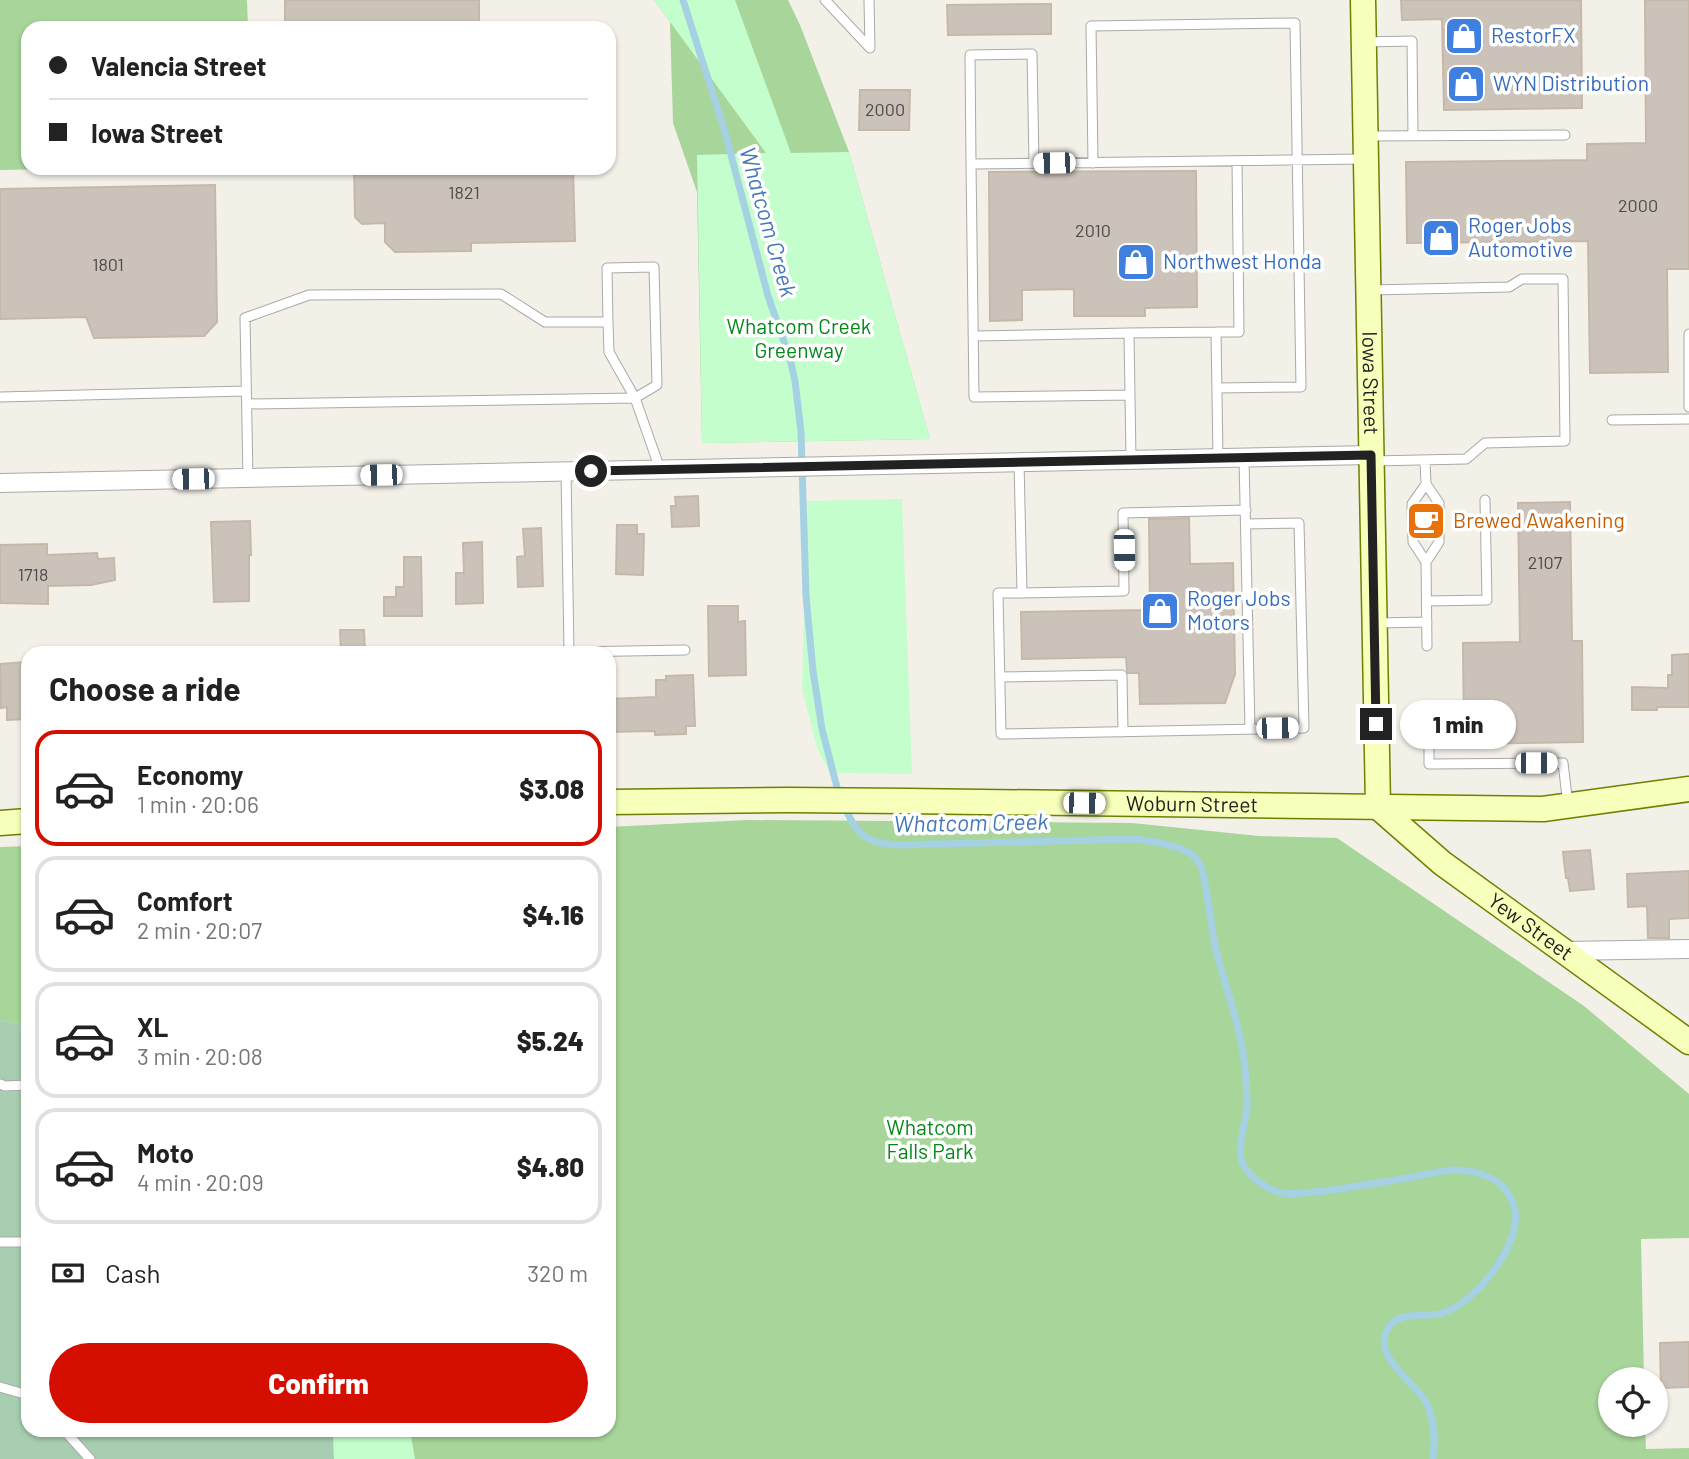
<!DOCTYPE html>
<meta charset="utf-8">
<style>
body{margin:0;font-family:Barlow,sans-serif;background:#f6f6f6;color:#222;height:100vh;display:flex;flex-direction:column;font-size:26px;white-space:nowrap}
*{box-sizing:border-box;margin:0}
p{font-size:23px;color:#767676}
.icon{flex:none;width:38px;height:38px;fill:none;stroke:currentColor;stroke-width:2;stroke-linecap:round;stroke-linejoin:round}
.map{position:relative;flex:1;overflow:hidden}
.drawer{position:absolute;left:21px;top:646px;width:595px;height:791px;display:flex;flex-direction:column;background:#fff;border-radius:21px;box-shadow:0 2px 5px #0004}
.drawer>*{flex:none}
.hud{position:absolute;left:21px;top:21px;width:595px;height:154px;border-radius:21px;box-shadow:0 2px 5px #0004;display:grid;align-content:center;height:154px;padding:0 28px;background:#fff}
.buttons{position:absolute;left:1598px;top:1367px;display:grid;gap:14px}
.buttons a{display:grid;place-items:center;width:70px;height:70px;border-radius:50%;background:#fff;box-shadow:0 2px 5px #0004;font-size:35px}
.end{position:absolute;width:32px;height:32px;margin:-16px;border:9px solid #222;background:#fff;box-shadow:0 0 0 4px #fff}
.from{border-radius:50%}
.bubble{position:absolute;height:49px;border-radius:24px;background:#fff;box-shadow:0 2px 5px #0004;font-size:23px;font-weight:800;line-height:49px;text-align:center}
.car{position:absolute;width:21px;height:42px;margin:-21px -10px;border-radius:9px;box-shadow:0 0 5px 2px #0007;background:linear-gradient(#fff 24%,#345 0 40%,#fff 0 76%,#345 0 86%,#fff 0)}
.hud b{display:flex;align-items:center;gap:24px;height:66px;font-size:26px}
.hud b+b{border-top:2px solid #e0e0e0}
.hud i{width:18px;height:18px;background:#222}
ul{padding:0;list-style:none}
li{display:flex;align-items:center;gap:21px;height:116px;margin:0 14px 10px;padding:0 14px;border:4px solid #e0e0e0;border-radius:21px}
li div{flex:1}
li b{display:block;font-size:26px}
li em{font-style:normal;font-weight:800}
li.current{border-color:#d40f00}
li>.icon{width:63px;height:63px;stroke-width:1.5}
h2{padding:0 28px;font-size:32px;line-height:84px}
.pay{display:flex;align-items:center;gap:18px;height:77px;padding:0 28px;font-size:26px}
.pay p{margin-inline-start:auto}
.cta{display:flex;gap:14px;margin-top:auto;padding:14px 28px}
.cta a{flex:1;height:80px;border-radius:42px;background:#d40f00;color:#fff;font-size:28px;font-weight:800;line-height:80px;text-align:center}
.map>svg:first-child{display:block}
.forest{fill:#a7d59a}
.cemetery{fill:#a7ceb0}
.park{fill:#c4fecc}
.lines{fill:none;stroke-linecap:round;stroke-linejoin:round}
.stream{stroke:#a5d1e3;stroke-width:7}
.building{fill:#cbc3ba;stroke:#c6b8a9;stroke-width:2}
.lane-casing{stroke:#a9a9a9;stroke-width:11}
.street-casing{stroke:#a9a9a9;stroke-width:20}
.secondary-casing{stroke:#6b8200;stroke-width:27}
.lane{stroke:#fff;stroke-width:9}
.street{stroke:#fff;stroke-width:18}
.secondary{stroke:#f7ffba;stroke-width:24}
.route{stroke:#222;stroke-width:9}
.labels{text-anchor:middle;stroke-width:7;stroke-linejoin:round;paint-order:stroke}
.number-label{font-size:18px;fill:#4c4a48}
.shop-label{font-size:21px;fill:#366cbe;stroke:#fff;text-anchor:start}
.park-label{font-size:21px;fill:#038817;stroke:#fff}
.street-label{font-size:21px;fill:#222;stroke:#fff}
.food-label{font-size:21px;fill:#c56008;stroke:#fff;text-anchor:start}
.water-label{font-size:23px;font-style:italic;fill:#4478bb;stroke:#fff}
</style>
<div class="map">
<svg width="1689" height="1459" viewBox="0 0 1689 1459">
<rect width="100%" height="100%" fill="#f3f0e8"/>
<path class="forest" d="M 0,0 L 247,0 L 248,28 L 28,28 L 28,168 L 108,168 L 0,170 Z
M 654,0 L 788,0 L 800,25 L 849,152 L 930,439 L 702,443 L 697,192 L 673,123 L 670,22 Z
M 747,820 L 1132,823 L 1259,836 L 1337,838 L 1584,1006 L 1689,1094 L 1689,1238 L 1641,1239 L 1644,1379 L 1610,1379 L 1610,1424 L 1645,1425 L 1646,1449 L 1689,1448 L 1689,1459 L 334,1459 L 333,1430 L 609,1430 L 609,827 Z
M 28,846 L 28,1026 L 0,1020 L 0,847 Z"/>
<path class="cemetery" d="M 0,1020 L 28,1026 L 28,1430 L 333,1430 L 334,1459 L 0,1459 Z"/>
<path class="park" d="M 654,0 L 735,0 L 791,153 L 849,152 L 930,439 L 702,443 L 697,155 L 766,153 Z
M 902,499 L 912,774 L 830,773 L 817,748 L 802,689 L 807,501 Z
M 333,1430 L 410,1430 L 415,1459 L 334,1459 Z"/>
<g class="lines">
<path class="stream" d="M 683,0 L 725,132 L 768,296 L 790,359 L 795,381 L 801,432 L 806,596 L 813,671 L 822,729 L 839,795
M 844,806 C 859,837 864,842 898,845 L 1134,839 C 1150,841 1182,845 1194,856 C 1195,857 1200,865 1201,866 C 1209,895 1210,925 1217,954 C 1227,992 1241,1028 1245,1067 C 1246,1079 1247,1092 1247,1104 C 1247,1124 1234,1148 1244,1166 C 1251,1178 1269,1191 1282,1193 C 1296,1195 1311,1192 1324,1191 C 1354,1187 1384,1182 1413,1177 C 1427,1175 1441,1170 1455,1170 C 1465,1170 1477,1172 1486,1176 C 1501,1181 1512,1195 1515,1211 C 1521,1245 1475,1303 1443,1313 C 1424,1319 1397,1308 1386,1332 C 1375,1358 1414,1382 1426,1402 C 1435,1419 1435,1440 1433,1459"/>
</g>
<path class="building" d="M 285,0 L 479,0 L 479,28 L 285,28 Z
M 1401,0 L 1581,0 L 1582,108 L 1444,110 L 1442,19 L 1402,20 Z
M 1645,0 L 1689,0 L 1689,269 L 1667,269 L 1668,372 L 1590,373 L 1588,241 L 1407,243 L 1406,162 L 1587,160 L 1587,144 L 1646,143 Z
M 1051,4 L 1051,34 L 948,35 L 947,5 Z
M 860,90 L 910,90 L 909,130 L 859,130 Z
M 354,168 L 573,168 L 575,241 L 471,243 L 471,251 L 395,252 L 385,242 L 385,223 L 362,224 L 355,217 Z
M 1196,171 L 1197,307 L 1145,308 L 1145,316 L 1074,316 L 1074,289 L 1022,290 L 1022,320 L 990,321 L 989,172 Z
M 215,185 L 217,322 L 204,336 L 94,338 L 86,317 L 0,319 L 0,189 Z
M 698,496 L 699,526 L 672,527 L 671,506 L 676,506 L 675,497 Z
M 1570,502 L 1572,641 L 1582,641 L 1583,742 L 1464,744 L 1463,643 L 1520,642 L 1518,503 Z
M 1189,518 L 1190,564 L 1233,563 L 1235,674 L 1225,703 L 1140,704 L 1139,673 L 1128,673 L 1127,670 L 1126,657 L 1022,659 L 1021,612 L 1150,610 L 1149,519 Z
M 250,521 L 251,555 L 249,555 L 249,601 L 214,602 L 211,522 Z
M 617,525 L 637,525 L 637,534 L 644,534 L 643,575 L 616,574 Z
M 541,528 L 543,586 L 518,587 L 517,557 L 525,556 L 523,529 Z
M 482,542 L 483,603 L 456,604 L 456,573 L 464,573 L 463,543 Z
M 47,544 L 47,555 L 97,553 L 98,559 L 114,558 L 115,580 L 91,585 L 48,586 L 48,604 L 0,603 L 0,545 Z
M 404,557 L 421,557 L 422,616 L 384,616 L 384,597 L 396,597 L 396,587 L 404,587 Z
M 708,606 L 738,606 L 738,622 L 745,621 L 746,675 L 709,676 Z
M 340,630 L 364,630 L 365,653 L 341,653 Z
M 1689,654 L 1689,707 L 1657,707 L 1657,710 L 1632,710 L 1632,687 L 1668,688 L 1668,675 L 1672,675 L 1672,655 Z
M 25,662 L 25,668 L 28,668 L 28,719 L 7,720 L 7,707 L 1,708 L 0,664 Z
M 693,675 L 695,726 L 686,726 L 686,734 L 655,735 L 655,731 L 609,732 L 609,699 L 656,697 L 656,680 L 666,680 L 666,676 Z
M 1590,850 L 1594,889 L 1570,891 L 1568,878 L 1566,878 L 1563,852 Z
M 1689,871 L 1689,918 L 1669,919 L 1669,938 L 1648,938 L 1647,906 L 1628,907 L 1627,874 Z
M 1689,1342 L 1689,1387 L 1661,1388 L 1660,1343 Z"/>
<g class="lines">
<defs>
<path id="lane" d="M 825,0 L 870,48 L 869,0
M 1365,42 L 1412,41 L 1413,136
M 1367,136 L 1565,135
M 1034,163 L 1032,54 L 970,55 L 971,164 L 1364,159
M 1093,163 L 1091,26 L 1295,23 L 1301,387 L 1217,388
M 971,164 L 974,397 L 1130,395
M 1370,290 L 1509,287 L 1522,279 L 1563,279 L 1565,441 L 1485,443 L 1466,459 L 1373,461
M 608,322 L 609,352 L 635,398 L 660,469
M 1129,333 L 1216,332
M 1689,334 L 1689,407
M 974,336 L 1129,333 L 1131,460
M 0,397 L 246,391
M 247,404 L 635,398 L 657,385 L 654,267 L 607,268 L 608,322 L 545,322 L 501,294 L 309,295 L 245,318 L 248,478
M 1612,420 L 1689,419
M 1218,458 L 1216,332 L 1239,332 L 1237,161
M 1244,458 L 1250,729
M 1425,460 L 1426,484 L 1439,503 L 1439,542 L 1426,562 L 1427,646
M 1019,462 L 1022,593 L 998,593 L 1001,734 L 1304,728 L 1299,523 L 1246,524
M 1426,484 L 1412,504 L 1413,542 L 1426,562
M 1022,593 L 1124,591 L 1123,513 L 1246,510
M 1427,601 L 1487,600 L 1485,500
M 1376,623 L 1427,622
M 569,652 L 685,650
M 487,653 L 569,652 L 566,471
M 1000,677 L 1122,675 L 1123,732
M 1429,746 L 1429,764 L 1563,763 L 1568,805
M 0,1084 L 5,1086 L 28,1085
M 0,1242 L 28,1242
M 0,1387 L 28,1395
M 64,1430 L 90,1459"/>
<path id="street" d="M 0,483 L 1371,455
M 1564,951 L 1689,949"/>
<g id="secondary">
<path id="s1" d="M 1363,0 L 1378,807"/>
<path id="s2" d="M 609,802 L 789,800 L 907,801 L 1543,809 L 1689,789"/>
<path id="s3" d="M 1378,807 L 1442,863 L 1689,1042"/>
<path d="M 0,823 L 28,821"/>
</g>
</defs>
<use href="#lane" class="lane-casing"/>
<use href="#street" class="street-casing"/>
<use href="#secondary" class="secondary-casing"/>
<use href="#lane" class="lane"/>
<use href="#street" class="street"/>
<use href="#secondary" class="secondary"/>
</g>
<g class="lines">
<path class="route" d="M 591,471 L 1371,455 L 1376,724"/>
</g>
<defs>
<symbol id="shop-square" viewBox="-11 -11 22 22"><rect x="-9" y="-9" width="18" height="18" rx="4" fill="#3f7fe0" stroke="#fff"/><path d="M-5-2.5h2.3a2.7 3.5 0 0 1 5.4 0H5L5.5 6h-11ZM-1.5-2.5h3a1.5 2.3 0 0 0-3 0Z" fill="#fff"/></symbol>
<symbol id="cafe-square" viewBox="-11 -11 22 22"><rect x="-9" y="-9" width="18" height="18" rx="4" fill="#e8710a" stroke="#fff"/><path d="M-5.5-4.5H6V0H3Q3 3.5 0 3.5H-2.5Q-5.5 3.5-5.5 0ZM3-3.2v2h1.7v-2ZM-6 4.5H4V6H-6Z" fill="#fff"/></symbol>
</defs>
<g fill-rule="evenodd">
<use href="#shop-square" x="1442" y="14" width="44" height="44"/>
<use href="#shop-square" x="1444" y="62" width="44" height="44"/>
<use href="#shop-square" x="1419" y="216" width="44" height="44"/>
<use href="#shop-square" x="1114" y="240" width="44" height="44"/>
<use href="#cafe-square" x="1404" y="499" width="44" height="44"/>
<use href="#shop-square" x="1138" y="589" width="44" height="44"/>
</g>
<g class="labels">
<g class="number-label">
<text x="885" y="116">2000</text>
<text x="464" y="199">1821</text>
<text x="1638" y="212">2000</text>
<text x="1093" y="237">2010</text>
<text x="108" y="271">1801</text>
<text x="1545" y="569">2107</text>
<text x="33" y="581">1718</text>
</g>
<g class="shop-label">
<text x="1491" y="43">RestorFX</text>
<text x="1493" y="91">WYN Distribution</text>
<text x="1468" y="233">Roger Jobs<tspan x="1468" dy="24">Automotive</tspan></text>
<text x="1163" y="269">Northwest Honda</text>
<text x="1187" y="606">Roger Jobs<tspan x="1187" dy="24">Motors</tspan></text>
</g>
<g class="park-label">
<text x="799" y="334">Whatcom Creek<tspan x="799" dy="24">Greenway</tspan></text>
<text x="930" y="1135">Whatcom<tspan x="930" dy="24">Falls Park</tspan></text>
</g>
<g class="street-label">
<text dy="7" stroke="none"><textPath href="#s1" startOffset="383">Iowa Street</textPath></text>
<text dy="7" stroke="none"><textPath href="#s2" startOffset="583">Woburn Street</textPath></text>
<text dy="7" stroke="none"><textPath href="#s3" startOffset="194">Yew Street</textPath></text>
</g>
<g class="food-label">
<text x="1453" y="528">Brewed Awakening</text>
</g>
<g class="water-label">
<text transform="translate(768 222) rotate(74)" y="8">Whatcom Creek</text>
<text transform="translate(971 823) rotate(-1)" y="8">Whatcom Creek</text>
</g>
</g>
</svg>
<div class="buttons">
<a><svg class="icon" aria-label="locate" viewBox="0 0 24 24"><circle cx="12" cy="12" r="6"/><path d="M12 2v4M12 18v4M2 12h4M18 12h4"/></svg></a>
</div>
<i class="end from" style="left:591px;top:471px"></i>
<i class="end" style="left:1376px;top:724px"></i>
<div class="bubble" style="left:1400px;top:700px;width:116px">1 min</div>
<i class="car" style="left:1054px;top:163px;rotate:269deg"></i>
<i class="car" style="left:381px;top:475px;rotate:269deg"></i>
<i class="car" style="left:193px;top:479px;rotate:269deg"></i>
<i class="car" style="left:1124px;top:550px;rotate:179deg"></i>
<i class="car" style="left:1277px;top:728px;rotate:89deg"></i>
<i class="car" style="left:1536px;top:763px;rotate:90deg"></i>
<i class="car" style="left:1084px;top:803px;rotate:91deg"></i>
<div class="hud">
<b><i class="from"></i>Valencia Street</b>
<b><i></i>Iowa Street</b>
</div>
<section class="drawer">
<h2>Choose a ride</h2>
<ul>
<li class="current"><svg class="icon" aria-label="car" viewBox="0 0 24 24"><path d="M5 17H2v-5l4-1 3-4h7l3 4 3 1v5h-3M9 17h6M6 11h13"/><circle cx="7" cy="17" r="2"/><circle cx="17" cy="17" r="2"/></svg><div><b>Economy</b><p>1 min · 20:06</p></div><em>$3.08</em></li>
<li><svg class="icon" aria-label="car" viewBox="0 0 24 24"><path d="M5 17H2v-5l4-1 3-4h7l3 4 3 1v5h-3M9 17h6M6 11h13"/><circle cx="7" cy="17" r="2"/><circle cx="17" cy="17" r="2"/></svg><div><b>Comfort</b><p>2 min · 20:07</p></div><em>$4.16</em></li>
<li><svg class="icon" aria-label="car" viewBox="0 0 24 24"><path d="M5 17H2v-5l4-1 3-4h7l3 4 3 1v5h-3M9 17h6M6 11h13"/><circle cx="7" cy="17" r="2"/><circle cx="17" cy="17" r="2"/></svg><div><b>XL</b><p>3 min · 20:08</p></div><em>$5.24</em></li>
<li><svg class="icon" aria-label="car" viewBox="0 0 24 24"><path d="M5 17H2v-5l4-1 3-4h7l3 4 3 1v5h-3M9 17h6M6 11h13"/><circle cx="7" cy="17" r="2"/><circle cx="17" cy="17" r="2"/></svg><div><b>Moto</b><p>4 min · 20:09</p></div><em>$4.80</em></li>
</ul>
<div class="pay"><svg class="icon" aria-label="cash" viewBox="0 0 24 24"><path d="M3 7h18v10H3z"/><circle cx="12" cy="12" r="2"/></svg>Cash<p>320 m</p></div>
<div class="cta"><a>Confirm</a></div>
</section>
</div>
